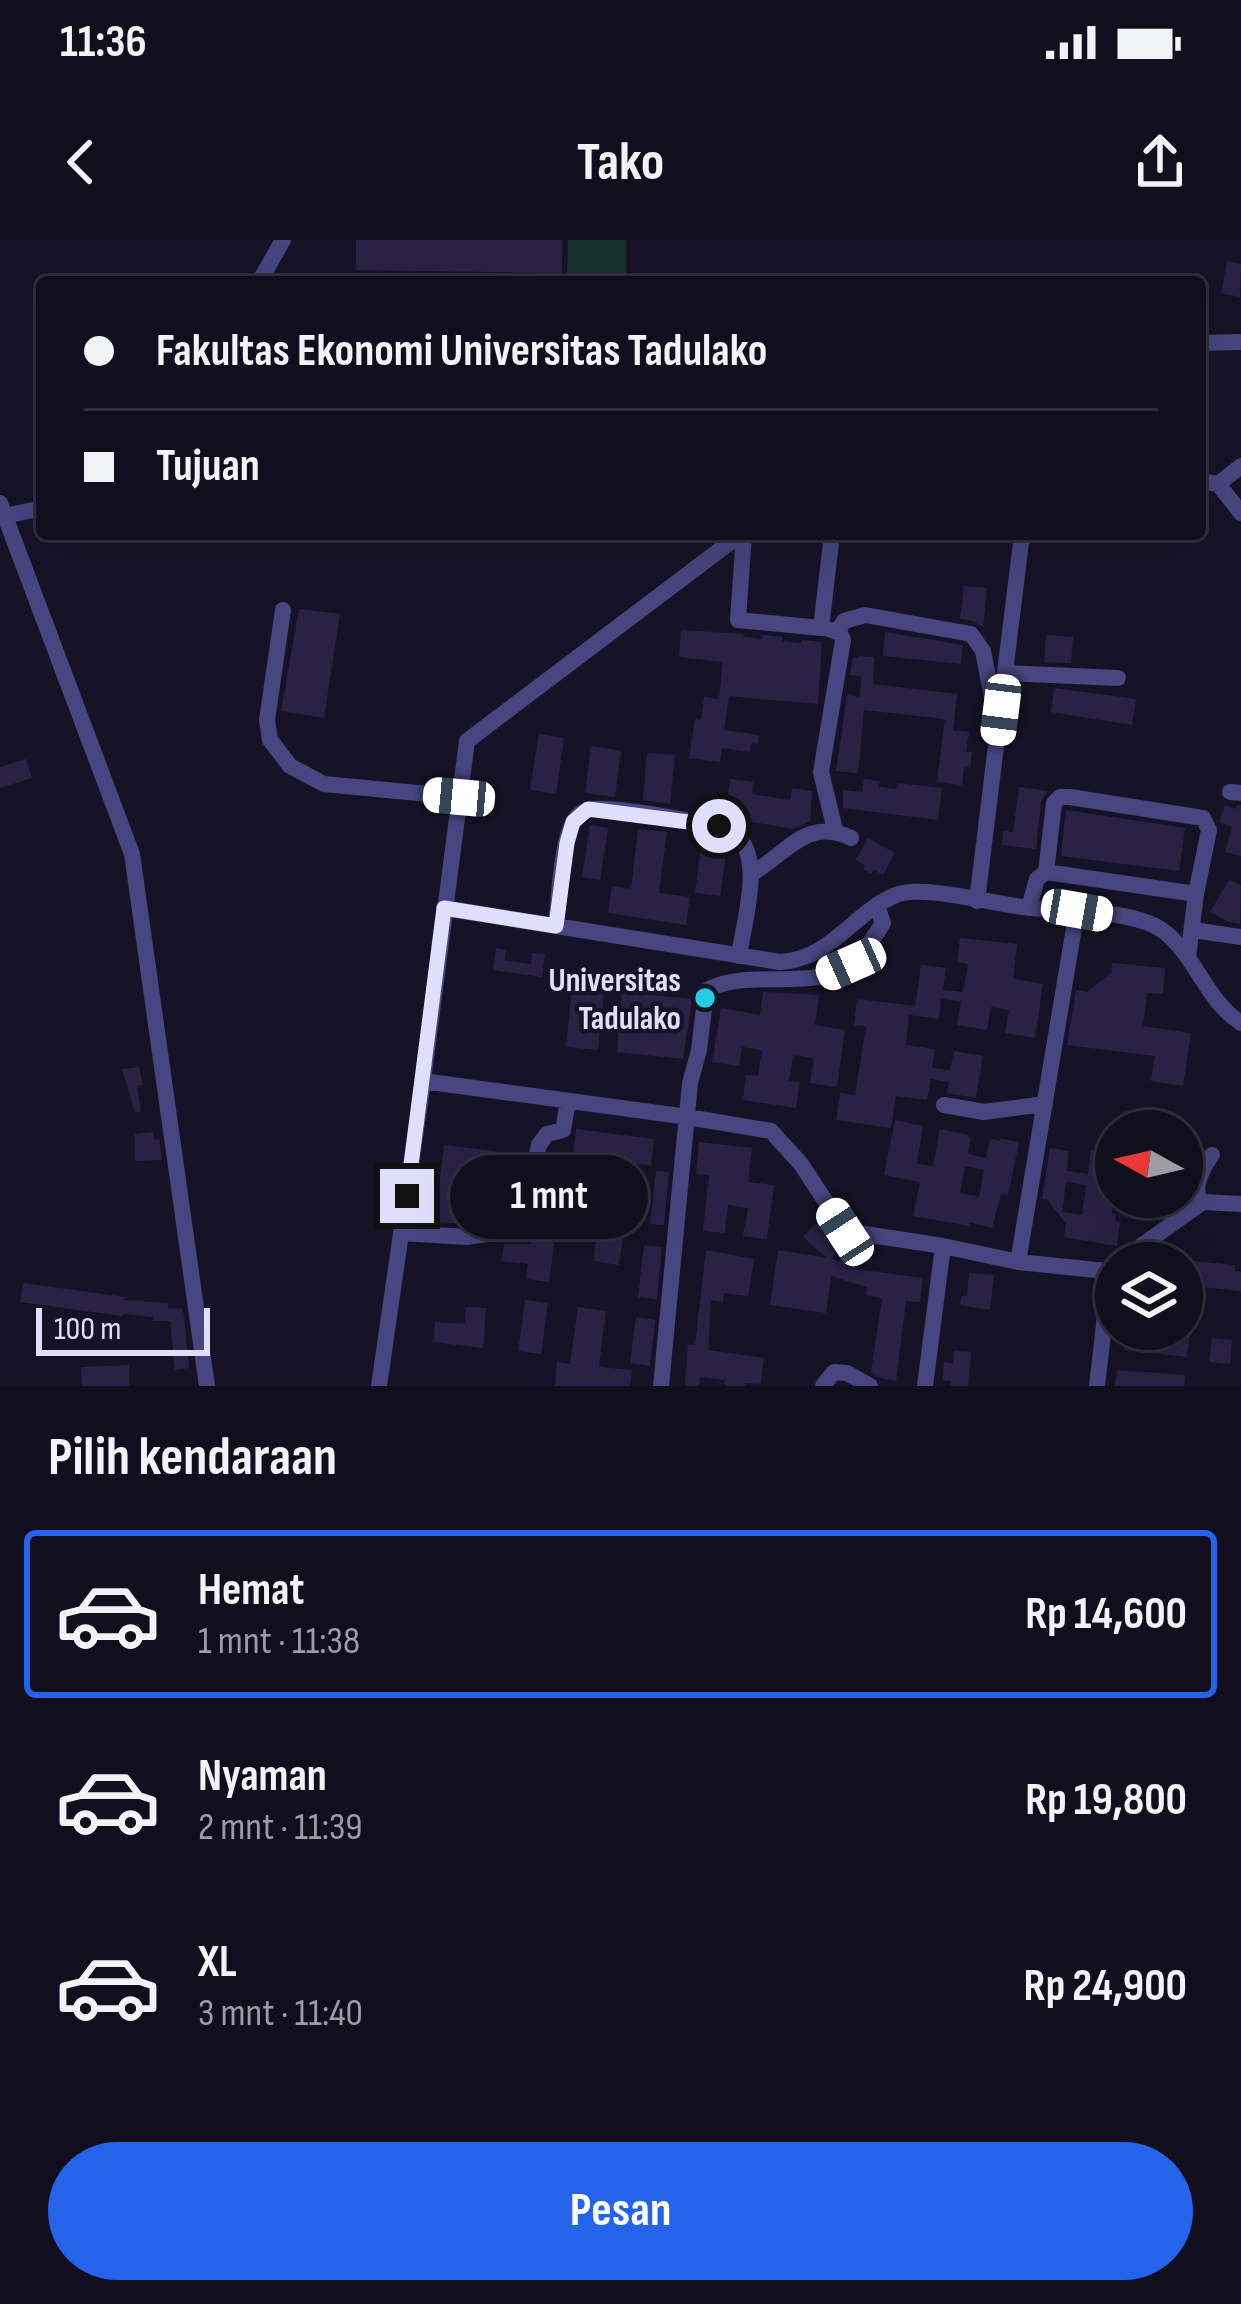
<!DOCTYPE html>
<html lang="id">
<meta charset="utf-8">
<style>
body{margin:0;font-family:"Sofia Sans Condensed",sans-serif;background:#1a1726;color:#f1f3f6;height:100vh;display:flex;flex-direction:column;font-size:45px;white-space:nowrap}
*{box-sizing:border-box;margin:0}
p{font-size:39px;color:#9c9ca4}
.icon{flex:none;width:66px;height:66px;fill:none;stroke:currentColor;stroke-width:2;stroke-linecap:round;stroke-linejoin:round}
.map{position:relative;height:1146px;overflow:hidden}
.details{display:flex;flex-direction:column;background:#110e1d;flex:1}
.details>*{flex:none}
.hud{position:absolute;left:36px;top:36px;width:1170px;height:264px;border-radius:12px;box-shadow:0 12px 48px #0002,0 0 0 3px #302e3b;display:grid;align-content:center;height:264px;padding:0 48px;background:#110e1d}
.needle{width:78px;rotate:278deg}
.controls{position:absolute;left:1095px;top:870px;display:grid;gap:24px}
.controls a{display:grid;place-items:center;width:108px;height:108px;border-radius:50%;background:#110e1d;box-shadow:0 12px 48px #0002,0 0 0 3px #302e3b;font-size:60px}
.scale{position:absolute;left:36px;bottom:30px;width:174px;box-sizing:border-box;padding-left:12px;border:6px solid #e1defb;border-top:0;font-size:33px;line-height:42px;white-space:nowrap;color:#e1defb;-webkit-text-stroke:9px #171327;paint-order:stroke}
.end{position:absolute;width:54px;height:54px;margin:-27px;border:15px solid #e1defb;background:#111;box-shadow:0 0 0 6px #111}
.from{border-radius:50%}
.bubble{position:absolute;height:84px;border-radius:42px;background:#110e1d;box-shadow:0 12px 48px #0002,0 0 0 3px #302e3b;font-size:39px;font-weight:700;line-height:84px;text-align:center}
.car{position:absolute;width:36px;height:72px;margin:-36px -18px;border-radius:15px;box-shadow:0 0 9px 3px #0007;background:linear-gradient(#fff 24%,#345 0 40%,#fff 0 76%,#345 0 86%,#fff 0)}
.hud b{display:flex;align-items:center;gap:42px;height:114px;font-size:45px}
.hud b+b{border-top:3px solid #302e3b}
.hud i{width:30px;height:30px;background:#f1f3f6}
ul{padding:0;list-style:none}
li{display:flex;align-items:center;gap:36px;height:168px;margin:0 24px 18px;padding:0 24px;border:6px solid transparent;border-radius:12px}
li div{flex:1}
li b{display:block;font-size:45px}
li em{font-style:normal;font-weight:700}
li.active{border-color:#2563eb}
li>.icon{width:108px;height:108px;stroke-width:1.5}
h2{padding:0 48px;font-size:54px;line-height:144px}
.action{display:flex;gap:24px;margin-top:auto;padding:24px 48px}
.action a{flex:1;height:138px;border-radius:72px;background:#2563eb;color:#fff;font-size:48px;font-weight:700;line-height:138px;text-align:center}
.status{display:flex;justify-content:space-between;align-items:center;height:84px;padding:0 60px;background:#110e1d;direction:ltr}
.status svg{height:33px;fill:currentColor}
header{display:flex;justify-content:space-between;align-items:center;height:156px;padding:0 48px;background:#110e1d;font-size:54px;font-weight:700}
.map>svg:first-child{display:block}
.green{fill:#173030}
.building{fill:#2a2245;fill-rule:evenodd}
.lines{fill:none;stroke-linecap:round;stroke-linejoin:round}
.minor{stroke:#484580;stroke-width:16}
.route{stroke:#e1defb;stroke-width:15}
.poi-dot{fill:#23cce2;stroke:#171327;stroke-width:4.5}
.labels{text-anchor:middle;stroke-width:9;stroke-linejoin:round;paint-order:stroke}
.poi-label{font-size:33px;font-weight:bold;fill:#e1defb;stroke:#171327;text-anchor:end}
</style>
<div class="status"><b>11:36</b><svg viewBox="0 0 49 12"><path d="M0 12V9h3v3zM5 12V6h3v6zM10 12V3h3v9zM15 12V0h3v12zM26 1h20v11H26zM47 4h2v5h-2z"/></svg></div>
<header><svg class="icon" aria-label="back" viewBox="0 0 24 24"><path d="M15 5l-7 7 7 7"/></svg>Tako<svg class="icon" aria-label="share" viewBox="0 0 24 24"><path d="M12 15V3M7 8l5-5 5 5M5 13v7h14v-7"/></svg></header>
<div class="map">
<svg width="1241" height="1146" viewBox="0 0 1241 1146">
<rect width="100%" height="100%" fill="#171327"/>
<path class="green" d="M 568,0 L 626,0 L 626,42 L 567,42 Z"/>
<path class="building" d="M 356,0 L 562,0 L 562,33 L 356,30 Z
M 1227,21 L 1241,24 L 1240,57 L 1221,53 Z
M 964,346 L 987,348 L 983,387 L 973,381 L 960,379 Z
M 299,369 L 340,374 L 324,478 L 281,471 Z
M 681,390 L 744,394 L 743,397 L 762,399 L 762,395 L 783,397 L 782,401 L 801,403 L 802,400 L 822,402 L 818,464 L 729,456 L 724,490 L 759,495 L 758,504 L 751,503 L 750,512 L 722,508 L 720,522 L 689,518 L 695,479 L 701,480 L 704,457 L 719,459 L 723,422 L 679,417 Z
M 885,392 L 963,405 L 961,424 L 883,416 Z
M 1046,395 L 1073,397 L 1071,423 L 1044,422 Z
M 859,416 L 874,417 L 873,444 L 957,454 L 953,490 L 969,492 L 966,512 L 972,512 L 970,528 L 964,527 L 962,545 L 937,542 L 945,479 L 864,470 L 858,533 L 836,531 L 847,455 L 860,457 L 861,436 L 850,435 L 853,418 L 859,418 Z
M 1054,448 L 1136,459 L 1132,485 L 1051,472 Z
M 539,494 L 564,498 L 556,554 L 530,550 Z
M 591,506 L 621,511 L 615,557 L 585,553 Z
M 647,513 L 675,515 L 670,564 L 643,560 Z
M 26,519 L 32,538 L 0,548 L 0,527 Z
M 730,539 L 753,542 L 752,554 L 790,560 L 792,548 L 812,551 L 810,581 L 793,589 L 725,577 Z
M 864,539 L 880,541 L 879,547 L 896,549 L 897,543 L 942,548 L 938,580 L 843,568 L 843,550 L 862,552 Z
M 1019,547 L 1048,551 L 1041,562 L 1036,609 L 1002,605 L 1003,591 L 1013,592 Z
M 1225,565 L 1236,569 L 1237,565 L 1241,566 L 1241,616 L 1225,612 L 1232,587 L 1219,582 Z
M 1066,570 L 1185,588 L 1179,631 L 1061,616 Z
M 590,585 L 608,588 L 600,640 L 582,637 Z
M 638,589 L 667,592 L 659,653 L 690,657 L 686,685 L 608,673 L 612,646 L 631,649 Z
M 868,598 L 895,613 L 883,635 L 874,630 L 871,634 L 863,629 L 865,625 L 856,620 Z
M 702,602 L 727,606 L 720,656 L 695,653 Z
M 1229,640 L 1241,646 L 1240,684 L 1229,682 L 1210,672 Z
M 960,698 L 1017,704 L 1013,739 L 1043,744 L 1035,798 L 1005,793 L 1009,770 L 991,767 L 987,790 L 957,785 L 961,761 L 941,759 L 939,779 L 909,775 L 906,805 L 935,809 L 932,828 L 950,830 L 954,811 L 983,816 L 976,858 L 947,853 L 949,842 L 931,839 L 927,860 L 896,856 L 891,888 L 836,880 L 840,853 L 855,855 L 866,786 L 854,785 L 857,759 L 915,766 L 921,725 L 946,728 L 943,750 L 963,752 L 968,724 L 957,722 Z
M 496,708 L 506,710 L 505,721 L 531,724 L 532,713 L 545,714 L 542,737 L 493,730 Z
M 1112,723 L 1165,728 L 1163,754 L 1147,753 L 1143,786 L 1191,793 L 1183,846 L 1151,841 L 1155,816 L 1067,805 L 1076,750 L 1087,752 L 1111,733 Z
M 572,749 L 604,752 L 598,810 L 566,807 Z
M 622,752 L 692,759 L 683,819 L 617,812 Z
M 763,752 L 819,755 L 815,785 L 845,790 L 837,847 L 810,843 L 814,818 L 793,815 L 789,841 L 800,842 L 796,868 L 743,860 L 746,835 L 758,836 L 762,810 L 742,807 L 739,826 L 712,822 L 721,768 L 760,775 Z
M 139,827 L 143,845 L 137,846 L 141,871 L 135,873 L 122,829 Z
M 895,880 L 923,886 L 917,924 L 933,926 L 940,889 L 969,895 L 968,898 L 971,896 L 968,914 L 986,918 L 990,899 L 1002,901 L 998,898 L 1019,902 L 1008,955 L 1001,954 L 992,988 L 969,982 L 969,986 L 913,976 L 920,942 L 884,935 ZM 965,926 L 984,930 L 979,957 L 960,953 Z
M 576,889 L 654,899 L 651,925 L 631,923 L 623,980 L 604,977 L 612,920 L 573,915 Z
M 153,892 L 154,900 L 159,899 L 162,920 L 135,921 L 135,894 Z
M 699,902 L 752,908 L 748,942 L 774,945 L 767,999 L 743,996 L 748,968 L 728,965 L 725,993 L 703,991 L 709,935 L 696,934 Z
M 444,905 L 496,911 L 487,981 L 466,984 L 434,982 Z
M 1050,908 L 1069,911 L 1067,931 L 1088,934 L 1091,910 L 1116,913 L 1112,973 L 1116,974 L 1115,981 L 1120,982 L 1117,1006 L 1064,997 L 1066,984 L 1048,960 L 1042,959 ZM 1066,942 L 1086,945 L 1082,975 L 1062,972 Z
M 548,920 L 567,923 L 560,972 L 537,969 Z
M 656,931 L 669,932 L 664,985 L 650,984 Z
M 816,983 L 827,993 L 824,997 L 839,1009 L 832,1019 L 856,1026 L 855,1029 L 923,1038 L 920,1062 L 906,1061 L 896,1141 L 880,1138 L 871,1132 L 882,1058 L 866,1055 L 867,1047 L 831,1036 L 826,1073 L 770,1065 L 778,1010 L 827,1018 L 803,997 Z
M 534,988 L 556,991 L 549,1042 L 526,1039 L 528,1024 L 501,1021 L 504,1004 L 531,1004 Z
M 597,994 L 623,998 L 619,1025 L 593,1021 Z
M 644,1005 L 662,1007 L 657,1059 L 638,1057 Z
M 706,1010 L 754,1019 L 748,1056 L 724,1053 L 723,1062 L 711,1060 L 708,1110 L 764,1118 L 761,1144 L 745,1143 L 745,1146 L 727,1146 L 724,1144 L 725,1140 L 700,1137 L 699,1146 L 685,1146 L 688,1105 L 695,1105 Z
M 1182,1020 L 1235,1025 L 1235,1031 L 1241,1032 L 1241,1051 L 1182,1045 Z
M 969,1033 L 994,1035 L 990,1070 L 960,1065 L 961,1056 L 967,1056 Z
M 23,1043 L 125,1057 L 124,1060 L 168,1063 L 168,1069 L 183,1068 L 189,1128 L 175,1130 L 170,1081 L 153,1081 L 153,1077 L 123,1074 L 122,1076 L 20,1062 Z
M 525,1060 L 548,1063 L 541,1114 L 518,1111 Z
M 466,1067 L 486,1068 L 483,1108 L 433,1102 L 435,1082 L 465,1084 Z
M 578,1067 L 606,1071 L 599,1127 L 632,1130 L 630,1146 L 555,1146 L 557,1122 L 570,1124 Z
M 636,1077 L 655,1080 L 650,1126 L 630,1123 Z
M 1126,1090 L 1190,1095 L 1187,1117 L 1124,1110 Z
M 1212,1098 L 1232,1100 L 1230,1124 L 1209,1122 Z
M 954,1111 L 971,1112 L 968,1146 L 951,1146 L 951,1141 L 943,1140 L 944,1122 L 953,1123 Z
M 129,1125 L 129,1146 L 82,1146 L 81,1127 Z
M 1117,1130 L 1185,1135 L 1184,1146 L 1115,1146 Z"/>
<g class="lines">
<path class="minor" d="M 259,42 L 283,0
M 1200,103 L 1241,102
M 1200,241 L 1218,244 L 1241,273
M 1218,244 L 1241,226
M 0,263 L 132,614 L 207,1146
M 5,276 L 42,268
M 744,294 L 738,380 L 821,388 L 832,294
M 283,370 L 267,480 L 270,500 L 290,526 L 324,544 L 459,557
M 828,389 L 840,393 L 843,400 L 821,532 L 835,590
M 837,392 L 844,381 L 865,375 L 971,394 L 983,411 L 993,463 L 1001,470
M 1005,433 L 1118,438
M 1230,552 L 1241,553
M 1046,632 L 1054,563 L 1060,557 L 1070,557 L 1203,578 L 1209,590 L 1196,654
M 751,634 C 786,615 806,576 851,598
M 977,661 L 1022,294
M 444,668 L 780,722 C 832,719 852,673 896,655 C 920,644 994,664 1023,667 C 1060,672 1136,668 1166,693 C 1196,718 1207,761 1241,783
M 1029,668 L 1037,639 L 1046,632 L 1196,654 L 1188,717
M 556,686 C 559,661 561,594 577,577 C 582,571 587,570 594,569 C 616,567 725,583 739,598 C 763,623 743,685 739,716
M 1193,690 L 1241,697
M 423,841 L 688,877 L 771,891 L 801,924 L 845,991 L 943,1006 L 1018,1022 L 1106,1031 L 1116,1024
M 944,865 L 984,872 L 1045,864
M 1200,964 C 1193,946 1201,930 1212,915
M 401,993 L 467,997 L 519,989 L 539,905 L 547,894 L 563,890 L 568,861
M 1018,1022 L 1077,670
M 1117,1023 L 1203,962 L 1241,964
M 379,1146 L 423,841 L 467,501 L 741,294
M 661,1146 L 690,843 L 699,810 L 705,760 L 709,749 C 753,727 819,754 854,721 C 866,710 875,696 883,683 L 877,666
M 823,1146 L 834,1132 L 847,1133 L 870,1146
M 925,1146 L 943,1006
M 1097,1146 L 1107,1059 L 1106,1031"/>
</g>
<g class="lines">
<path class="route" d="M 407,956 L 444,668 L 556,686 L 567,603 L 573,582 L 588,569 L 719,586"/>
</g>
<circle class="poi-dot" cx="705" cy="758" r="12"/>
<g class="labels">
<g class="poi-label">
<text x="681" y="751">Universitas<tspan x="681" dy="38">Tadulako</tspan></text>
</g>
</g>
</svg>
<div class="controls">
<a><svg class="needle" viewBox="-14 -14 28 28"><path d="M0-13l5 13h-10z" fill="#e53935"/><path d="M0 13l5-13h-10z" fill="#9c9ca4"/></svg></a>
<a><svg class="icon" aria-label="layers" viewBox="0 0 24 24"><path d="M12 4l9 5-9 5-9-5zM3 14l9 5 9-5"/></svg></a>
</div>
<div class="scale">100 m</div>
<i class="end from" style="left:719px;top:586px"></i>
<i class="end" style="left:407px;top:956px"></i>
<div class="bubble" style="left:450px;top:915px;width:198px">1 mnt</div>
<i class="car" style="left:1001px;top:470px;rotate:187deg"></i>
<i class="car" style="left:459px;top:557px;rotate:275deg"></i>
<i class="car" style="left:1077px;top:670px;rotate:100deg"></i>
<i class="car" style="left:851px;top:724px;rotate:246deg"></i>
<i class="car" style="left:845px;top:992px;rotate:327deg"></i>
<div class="hud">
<b><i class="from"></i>Fakultas Ekonomi Universitas Tadulako</b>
<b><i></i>Tujuan</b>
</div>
</div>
<section class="details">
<h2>Pilih kendaraan</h2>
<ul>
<li class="active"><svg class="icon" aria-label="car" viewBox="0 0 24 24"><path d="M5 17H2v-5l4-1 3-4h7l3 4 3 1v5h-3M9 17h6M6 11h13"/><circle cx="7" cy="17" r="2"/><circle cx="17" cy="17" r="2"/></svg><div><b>Hemat</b><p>1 mnt · 11:38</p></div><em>Rp 14,600</em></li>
<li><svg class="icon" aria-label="car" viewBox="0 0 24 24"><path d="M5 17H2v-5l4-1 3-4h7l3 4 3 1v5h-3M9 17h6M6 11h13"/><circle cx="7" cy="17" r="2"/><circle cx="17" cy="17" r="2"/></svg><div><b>Nyaman</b><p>2 mnt · 11:39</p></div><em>Rp 19,800</em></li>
<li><svg class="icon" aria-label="car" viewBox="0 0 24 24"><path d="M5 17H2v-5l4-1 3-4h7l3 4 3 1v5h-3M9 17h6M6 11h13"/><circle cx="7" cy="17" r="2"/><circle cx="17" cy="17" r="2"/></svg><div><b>XL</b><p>3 mnt · 11:40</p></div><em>Rp 24,900</em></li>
</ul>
<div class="action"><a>Pesan</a></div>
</section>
